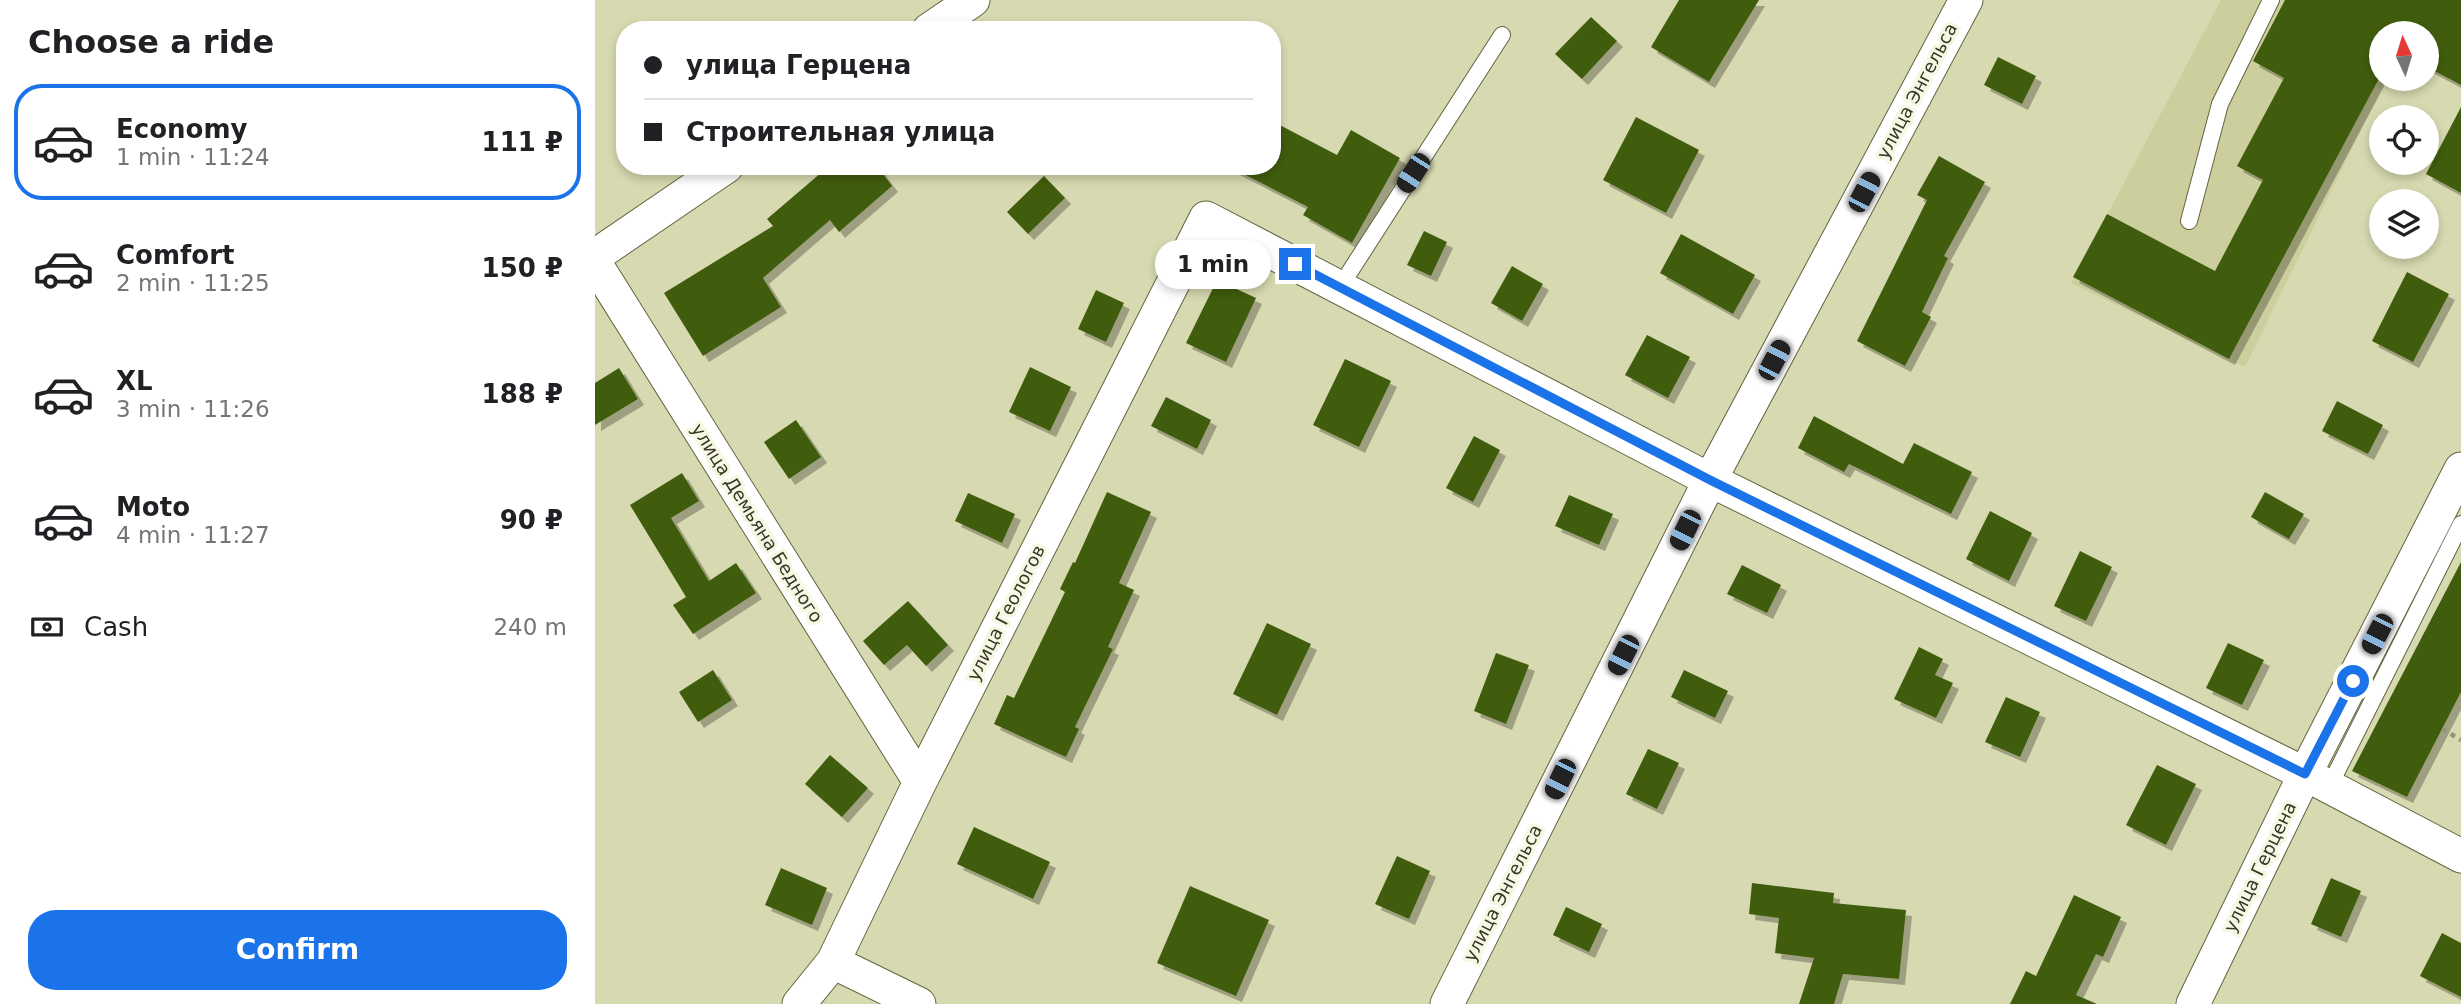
<!DOCTYPE html>
<meta charset="utf-8">
<style>
body{margin:0;font-family:"DejaVu Sans",sans-serif;background:#f2f2f2;color:#202124;height:100vh;display:flex;flex-direction:column;font-size:26px;white-space:nowrap}
*{box-sizing:border-box;margin:0}
p{font-size:23px;color:#757577}
.icon{flex:none;width:38px;height:38px;fill:none;stroke:currentColor;stroke-width:2;stroke-linecap:round;stroke-linejoin:round}
.map{position:relative;flex:1;overflow:hidden}
.details{display:flex;flex-direction:column;background:#fff;width:595px}
.details>*{flex:none}
.guide{position:absolute;left:21px;top:21px;width:665px;height:154px;border-radius:28px;box-shadow:0 4px 10px #0003;display:grid;align-content:center;height:154px;padding:0 28px;background:#fff}
.needle{width:46px;rotate:356deg}
.tools{position:absolute;left:1774px;top:21px;display:grid;gap:14px}
.tools a{display:grid;place-items:center;width:70px;height:70px;border-radius:50%;background:#fff;box-shadow:0 4px 10px #0003;font-size:35px}
.end{position:absolute;width:32px;height:32px;margin:-16px;border:9px solid #1a73e8;background:#fff;box-shadow:0 0 0 4px #fff}
.from{border-radius:50%}
.bubble{position:absolute;height:49px;border-radius:24px;background:#fff;box-shadow:0 4px 10px #0003;font-size:23px;font-weight:700;line-height:49px;text-align:center}
.car{position:absolute;width:21px;height:42px;margin:-21px -10px;border-radius:9px;box-shadow:0 0 5px 2px #0007;background:linear-gradient(#222 24%,#8ab4d8 0 40%,#222 0 76%,#8ab4d8 0 86%,#222 0)}
.guide b{display:flex;align-items:center;gap:24px;height:66px;font-size:26px}
.guide b+b{border-top:2px solid #e0e0e0}
.guide i{width:18px;height:18px;background:#202124}
ul{padding:0;list-style:none}
li{display:flex;align-items:center;gap:21px;height:116px;margin:0 14px 10px;padding:0 14px;border:4px solid transparent;border-radius:28px}
li div{flex:1}
li b{display:block;font-size:26px}
li em{font-style:normal;font-weight:700}
li.selected{border-color:#1a73e8}
li>.icon{width:63px;height:63px;stroke-width:1.5}
h2{padding:0 28px;font-size:32px;line-height:84px}
.pay{display:flex;align-items:center;gap:18px;height:77px;padding:0 28px;font-size:26px}
.pay p{margin-inline-start:auto}
.primary-button{display:flex;gap:14px;margin-top:auto;padding:14px 28px}
.primary-button a{flex:1;height:80px;border-radius:28px;background:#1a73e8;color:#fff;font-size:28px;font-weight:700;line-height:80px;text-align:center}
main{display:flex;flex:1;min-height:0}
.map>svg:first-child{display:block}
.built{fill:#cdce9d}
.building{fill:#405d10;filter:url(#shadow)}
.lines{fill:none;stroke-linecap:round;stroke-linejoin:round}
.lane-casing{stroke:#646440;stroke-width:18}
.street-casing{stroke:#646440;stroke-width:35}
.path{stroke:#949577;stroke-width:4.5;stroke-dasharray:5 5;stroke-linecap:butt}
.lane{stroke:#fff;stroke-width:16}
.street{stroke:#fff;stroke-width:33}
.route{stroke:#1a73e8;stroke-width:9}
.labels{text-anchor:middle;stroke-width:7;stroke-linejoin:round;paint-order:stroke}
.street-label{font-size:18px;fill:#373727;stroke:#f7f8e3}
</style>
<main>
<section class="details">
<h2>Choose a ride</h2>
<ul>
<li class="selected"><svg class="icon" aria-label="car" viewBox="0 0 24 24"><path d="M5 17H2v-5l4-1 3-4h7l3 4 3 1v5h-3M9 17h6M6 11h13"/><circle cx="7" cy="17" r="2"/><circle cx="17" cy="17" r="2"/></svg><div><b>Economy</b><p>1 min · 11:24</p></div><em>111 ₽</em></li>
<li><svg class="icon" aria-label="car" viewBox="0 0 24 24"><path d="M5 17H2v-5l4-1 3-4h7l3 4 3 1v5h-3M9 17h6M6 11h13"/><circle cx="7" cy="17" r="2"/><circle cx="17" cy="17" r="2"/></svg><div><b>Comfort</b><p>2 min · 11:25</p></div><em>150 ₽</em></li>
<li><svg class="icon" aria-label="car" viewBox="0 0 24 24"><path d="M5 17H2v-5l4-1 3-4h7l3 4 3 1v5h-3M9 17h6M6 11h13"/><circle cx="7" cy="17" r="2"/><circle cx="17" cy="17" r="2"/></svg><div><b>XL</b><p>3 min · 11:26</p></div><em>188 ₽</em></li>
<li><svg class="icon" aria-label="car" viewBox="0 0 24 24"><path d="M5 17H2v-5l4-1 3-4h7l3 4 3 1v5h-3M9 17h6M6 11h13"/><circle cx="7" cy="17" r="2"/><circle cx="17" cy="17" r="2"/></svg><div><b>Moto</b><p>4 min · 11:27</p></div><em>90 ₽</em></li>
</ul>
<div class="pay"><svg class="icon" aria-label="cash" viewBox="0 0 24 24"><path d="M3 7h18v10H3z"/><circle cx="12" cy="12" r="2"/></svg>Cash<p>240 m</p></div>
<div class="primary-button"><a>Confirm</a></div>
</section>
<div class="map">
<svg width="1866" height="1004" viewBox="0 0 1866 1004">
<defs>
<filter id="shadow"><feDropShadow dx="6" dy="6" stdDeviation="0" flood-color="#0004"/></filter>
</defs>
<rect width="100%" height="100%" fill="#d7d9b0"/>
<path class="built" d="M 1626,0 L 1830,0 L 1814,33 L 1787,33 L 1787,79 L 1791,79 L 1650,367 L 1476,283 Z"/>
<path class="building" d="M 1084,0 L 1164,0 L 1114,82 L 1056,47 Z
M 1690,0 L 1866,0 L 1866,85 L 1832,67 L 1832,33 L 1787,33 L 1787,73 L 1634,359 L 1478,277 L 1512,214 L 1620,271 L 1668,180 L 1642,166 L 1689,78 L 1658,61 Z
M 996,17 L 1022,41 L 987,79 L 960,54 Z
M 1403,57 L 1441,76 L 1427,104 L 1389,85 Z
M 1866,107 L 1866,193 L 1831,174 Z
M 1041,117 L 1104,150 L 1071,213 L 1008,180 Z
M 677,121 L 742,155 L 756,130 L 805,158 L 757,243 L 708,215 L 713,207 L 633,166 L 677,166 Z
M 1344,156 L 1390,182 L 1349,256 L 1353,258 L 1327,312 L 1336,317 L 1310,366 L 1262,341 L 1332,200 L 1322,195 Z
M 234,166 L 282,166 L 297,186 L 244,232 L 235,220 L 168,278 L 186,307 L 108,356 L 69,293 L 178,226 L 172,219 Z
M 449,176 L 470,198 L 433,234 L 412,212 Z
M 829,231 L 852,242 L 836,276 L 812,265 Z
M 1086,234 L 1160,275 L 1138,314 L 1065,273 Z
M 917,266 L 948,284 L 927,321 L 896,303 Z
M 1812,272 L 1854,294 L 1818,362 L 1777,341 Z
M 622,280 L 661,298 L 631,362 L 591,343 Z
M 501,290 L 529,303 L 511,342 L 483,329 Z
M 1052,335 L 1095,357 L 1073,398 L 1030,375 Z
M 750,359 L 796,381 L 764,447 L 718,425 Z
M 435,367 L 476,387 L 455,431 L 414,412 Z
M 24,368 L 43,399 L 0,425 L 0,383 Z
M 571,397 L 616,420 L 602,449 L 556,426 Z
M 1742,401 L 1788,425 L 1773,454 L 1727,431 Z
M 1219,416 L 1308,464 L 1319,443 L 1377,472 L 1356,514 L 1254,464 L 1249,472 L 1203,448 Z
M 201,420 L 226,457 L 194,479 L 169,442 Z
M 879,436 L 905,450 L 878,502 L 851,488 Z
M 87,473 L 104,501 L 76,518 L 114,581 L 141,563 L 161,593 L 98,634 L 78,605 L 91,597 L 35,505 Z
M 512,492 L 556,512 L 524,583 L 539,590 L 513,647 L 518,649 L 480,727 L 484,729 L 471,757 L 399,724 L 412,695 L 419,698 L 470,592 L 465,589 L 478,562 L 480,563 Z
M 1670,492 L 1709,514 L 1694,539 L 1656,517 Z
M 373,493 L 420,514 L 407,543 L 360,521 Z
M 974,495 L 1018,514 L 1004,545 L 960,526 Z
M 1395,511 L 1437,533 L 1414,581 L 1371,559 Z
M 1485,551 L 1517,567 L 1491,621 L 1459,606 Z
M 1866,562 L 1866,692 L 1812,797 L 1757,771 Z
M 1147,565 L 1186,585 L 1172,613 L 1132,594 Z
M 313,601 L 353,645 L 331,666 L 312,645 L 289,665 L 268,641 Z
M 672,623 L 716,644 L 682,715 L 638,694 Z
M 1633,643 L 1669,660 L 1647,705 L 1611,688 Z
M 1324,647 L 1348,659 L 1340,675 L 1358,683 L 1341,718 L 1299,699 Z
M 901,653 L 934,665 L 911,724 L 879,711 Z
M 118,670 L 137,700 L 103,722 L 84,692 Z
M 1089,670 L 1133,691 L 1120,718 L 1076,697 Z
M 1411,697 L 1445,712 L 1425,757 L 1390,742 Z
M 1053,749 L 1084,763 L 1062,809 L 1031,794 Z
M 235,755 L 273,788 L 247,817 L 210,784 Z
M 1562,765 L 1601,784 L 1571,845 L 1531,825 Z
M 379,827 L 455,862 L 438,899 L 362,864 Z
M 802,856 L 835,871 L 814,919 L 780,904 Z
M 186,868 L 232,888 L 217,925 L 170,905 Z
M 1736,878 L 1766,891 L 1746,937 L 1716,924 Z
M 1157,883 L 1239,893 L 1238,903 L 1311,910 L 1304,979 L 1248,974 L 1239,1004 L 1204,1004 L 1219,958 L 1180,953 L 1184,918 L 1154,914 Z
M 595,886 L 674,920 L 641,996 L 562,963 Z
M 1479,895 L 1526,917 L 1508,957 L 1501,954 L 1481,995 L 1502,1004 L 1415,1004 L 1431,971 L 1441,976 Z
M 971,907 L 1007,924 L 994,952 L 958,935 Z
M 1847,933 L 1866,943 L 1866,997 L 1825,976 Z"/>
<g class="lines">
<defs>
<path id="lane" d="M 1594,221 L 1625,104 L 1676,0
M 745,287 L 907,35
M 1734,787 L 1866,524"/>
<path id="street" d="M 334,30 L 378,0
M 0,256 L 132,166
M 0,263 L 325,782
M 238,962 L 324,1004
M 204,1004 L 238,962 L 325,782 L 611,218 L 1115,480 L 1710,774 L 1866,856
M 852,1004 L 1115,480 L 1371,0
M 1598,1004 L 1710,774 L 1866,469"/>
</defs>
<use href="#lane" class="lane-casing"/>
<use href="#street" class="street-casing"/>
<path class="path" d="M 1847,729 L 1866,740"/>
<use href="#lane" class="lane"/>
<use href="#street" class="street"/>
</g>
<g class="lines">
<path class="route" d="M 700,264 L 1115,480 L 1710,774 L 1758,681"/>
</g>
<g class="labels">
<g class="street-label">
<text transform="translate(1322 91) rotate(-62)" y="6">улица Энгельса</text>
<text transform="translate(162 523) rotate(58)" y="6">улица Демьяна Бедного</text>
<text transform="translate(411 613) rotate(-63)" y="6">улица Геологов</text>
<text transform="translate(1665 867) rotate(-64)" y="6">улица Герцена</text>
<text transform="translate(908 893) rotate(-63)" y="6">улица Энгельса</text>
</g>
</g>
</svg>
<div class="tools">
<a><svg class="needle" viewBox="-14 -14 28 28"><path d="M0-13l5 13h-10z" fill="#e53935"/><path d="M0 13l5-13h-10z" fill="#757577"/></svg></a>
<a><svg class="icon" aria-label="locate" viewBox="0 0 24 24"><circle cx="12" cy="12" r="6"/><path d="M12 2v4M12 18v4M2 12h4M18 12h4"/></svg></a>
<a><svg class="icon" aria-label="layers" viewBox="0 0 24 24"><path d="M12 4l9 5-9 5-9-5zM3 14l9 5 9-5"/></svg></a>
</div>
<i class="end from" style="left:1758px;top:681px"></i>
<i class="end" style="left:700px;top:264px"></i>
<div class="bubble" style="left:560px;top:240px;width:116px">1 min</div>
<i class="car" style="left:818px;top:173px;rotate:213deg"></i>
<i class="car" style="left:1269px;top:192px;rotate:28deg"></i>
<i class="car" style="left:1179px;top:360px;rotate:28deg"></i>
<i class="car" style="left:1090px;top:530px;rotate:206deg"></i>
<i class="car" style="left:1782px;top:634px;rotate:207deg"></i>
<i class="car" style="left:1028px;top:655px;rotate:207deg"></i>
<i class="car" style="left:965px;top:779px;rotate:206deg"></i>
<div class="guide">
<b><i class="from"></i>улица Герцена</b>
<b><i></i>Строительная улица</b>
</div>
</div>
</main>
